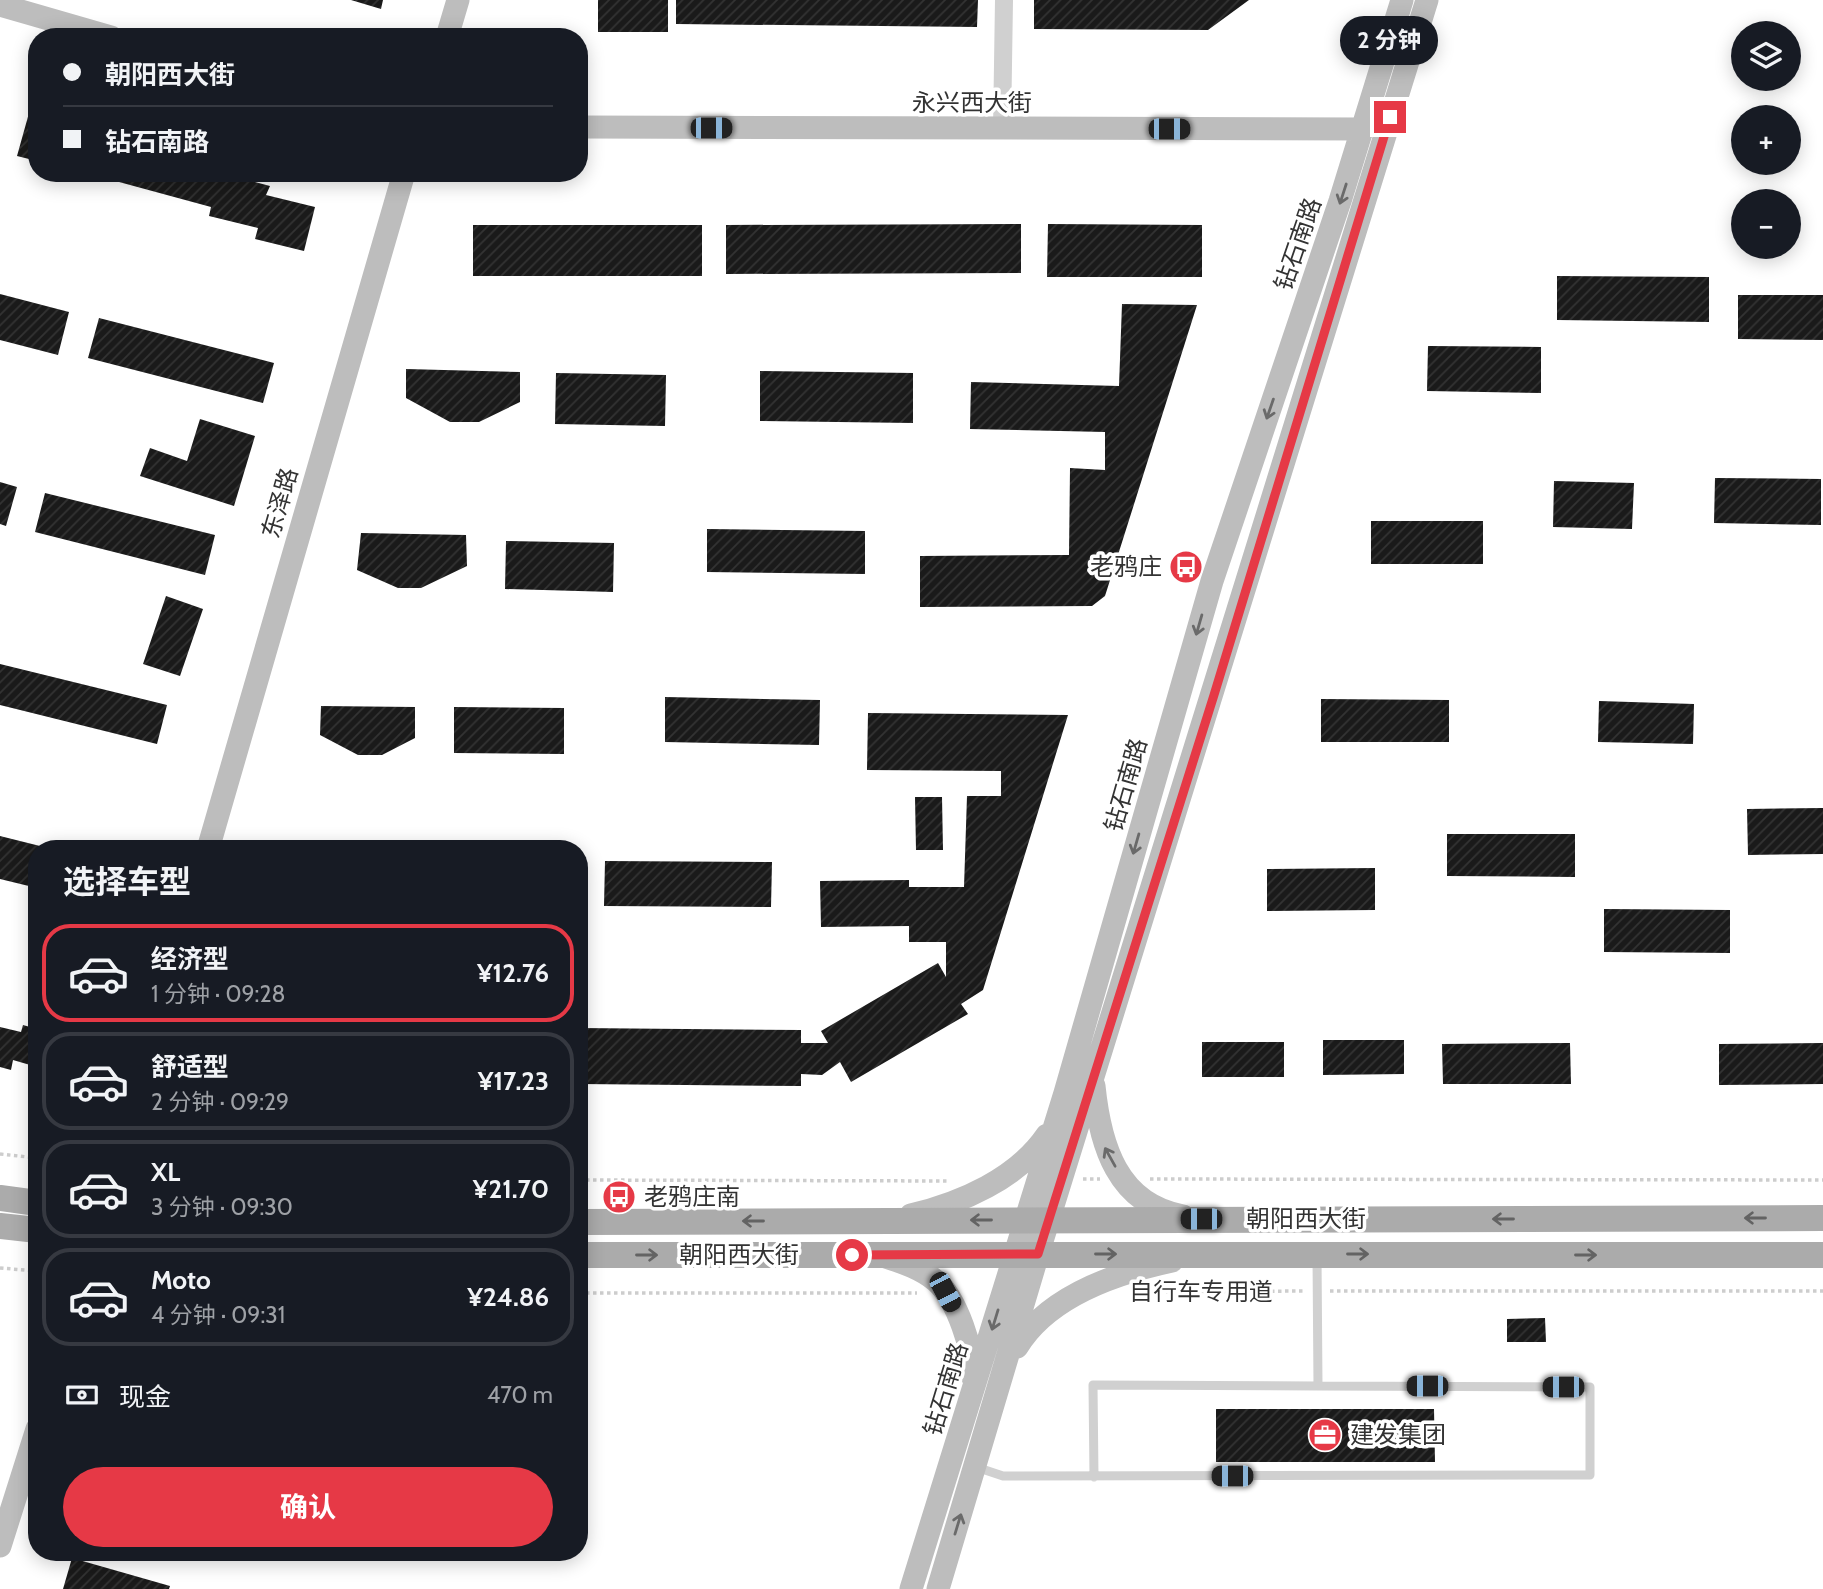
<!DOCTYPE html>
<html lang="zh">
<meta charset="utf-8">
<style>
body{margin:0;font-family:Cabin,"Noto Sans SC",sans-serif;background:#242831;color:#f1f3f6;height:100vh;display:flex;flex-direction:column;font-size:26px;white-space:nowrap}
*{box-sizing:border-box;margin:0}
p{font-size:23px;color:#9ea1a6}
.icon{flex:none;width:38px;height:38px;fill:none;stroke:currentColor;stroke-width:2;stroke-linecap:round;stroke-linejoin:round}
.map{position:relative;flex:1;overflow:hidden}
.panel{position:absolute;left:28px;top:840px;width:560px;height:721px;display:flex;flex-direction:column;background:#171b24;border-radius:28px;box-shadow:0 4px 18px #0003}
.panel>*{flex:none}
.banner{position:absolute;left:28px;top:28px;width:560px;height:154px;border-radius:28px;box-shadow:0 4px 18px #0003;display:grid;align-content:center;height:154px;padding:0 35px;background:#171b24}
.controls{position:absolute;left:1731px;top:21px;display:grid;gap:14px}
.controls a{display:grid;place-items:center;width:70px;height:70px;border-radius:50%;background:#171b24;box-shadow:0 4px 18px #0003;font-size:35px}
.end{position:absolute;width:32px;height:32px;margin:-16px;border:9px solid #e63946;background:#fff;box-shadow:0 0 0 4px #fff}
.from{border-radius:50%}
.bubble{position:absolute;height:49px;border-radius:24px;background:#171b24;box-shadow:0 4px 18px #0003;font-size:23px;font-weight:700;line-height:49px;text-align:center}
.car{position:absolute;width:21px;height:42px;margin:-21px -10px;border-radius:9px;box-shadow:0 0 5px 2px #0007;background:linear-gradient(#222 24%,#8ab4d8 0 40%,#222 0 76%,#8ab4d8 0 86%,#222 0)}
.banner b{display:flex;align-items:center;gap:24px;height:66px;font-size:26px}
.banner b+b{border-top:2px solid #363941}
.banner i{width:18px;height:18px;background:#f1f3f6}
ul{padding:0;list-style:none}
li{display:flex;align-items:center;gap:21px;height:98px;margin:0 14px 10px;padding:0 21px;border:4px solid #363941;border-radius:28px}
li div{flex:1}
li b{display:block;font-size:26px}
li em{font-style:normal;font-weight:700}
li.active{border-color:#e63946}
li>.icon{width:63px;height:63px;stroke-width:1.5}
h2{padding:0 35px;font-size:32px;line-height:84px}
.pay{display:flex;align-items:center;gap:18px;height:77px;padding:0 35px;font-size:26px}
.pay p{margin-inline-start:auto}
.primary-button{display:flex;gap:14px;margin-top:auto;padding:14px 35px}
.primary-button a{flex:1;height:80px;border-radius:42px;background:#e63946;color:#fff;font-size:28px;font-weight:700;line-height:80px;text-align:center}
.map>svg:first-child{display:block}
.building{fill:url(#building-hatch)}
.lines{fill:none;stroke-linecap:round;stroke-linejoin:round}
.path{stroke:#cdcdcd;stroke-width:3.5;stroke-dasharray:3.5 3.5;stroke-linecap:butt}
.lane{stroke:#d0d0d0;stroke-width:9}
.street{stroke:#d0d0d0;stroke-width:18}
.secondary{stroke:#bdbdbd;stroke-width:23}
.primary{stroke:#ababab;stroke-width:26}
.oneway{stroke:#6a6a6a}
.oneway2{stroke:#636363}
.route{stroke:#e63946;stroke-width:9}
.labels{text-anchor:middle;stroke-width:7;stroke-linejoin:round;paint-order:stroke}
.street-label{font-size:24px;fill:#333;stroke:#fff}
.poi-label{font-size:24px;fill:#333;stroke:#fff;text-anchor:start}
</style>
<div class="map">
<svg width="1823" height="1589" viewBox="0 0 1823 1589">
<defs>
<pattern id="building-hatch" width="6" height="6" patternUnits="userSpaceOnUse" patternTransform="scale(1.75)"><rect width="6" height="6" fill="#1a1a1a"/><path d="M-1 1l2-2M0 6l6-6M5 7l2-2" fill="none" stroke="#333"/></pattern>
</defs>
<rect width="100%" height="100%" fill="#fff"/>
<path class="building" d="M 351,0 L 383,0 L 381,9 Z
M 598,0 L 668,0 L 668,32 L 598,32 Z
M 676,0 L 978,0 L 977,27 L 676,24 Z
M 1034,0 L 1249,0 L 1208,30 L 1034,29 Z
M 29,113 L 37,115 L 37,161 L 17,156 Z
M 86,173 L 220,173 L 270,186 L 266,195 L 315,207 L 304,251 L 255,239 L 258,228 L 209,216 L 211,207 Z
M 1021,224 L 1021,273 L 726,274 L 726,225 Z
M 1048,224 L 1202,225 L 1202,277 L 1047,277 Z
M 473,225 L 702,225 L 702,276 L 473,276 Z
M 1557,276 L 1709,277 L 1709,322 L 1557,320 Z
M 0,294 L 69,312 L 58,355 L 0,340 Z
M 1738,295 L 1823,295 L 1823,340 L 1738,339 Z
M 1122,304 L 1197,305 L 1105,596 L 1092,606 L 920,607 L 920,556 L 1069,555 L 1070,468 L 1105,470 L 1105,432 L 970,429 L 971,382 L 1119,386 Z
M 99,318 L 274,363 L 263,403 L 88,358 Z
M 1428,346 L 1541,347 L 1541,393 L 1427,391 Z
M 406,369 L 520,372 L 520,402 L 479,422 L 450,422 L 406,398 Z
M 760,371 L 913,373 L 913,423 L 760,421 Z
M 556,373 L 666,375 L 665,426 L 555,424 Z
M 200,419 L 255,436 L 234,506 L 140,476 L 150,448 L 187,461 Z
M 1715,478 L 1821,479 L 1821,525 L 1714,523 Z
M 1554,481 L 1634,483 L 1632,529 L 1553,527 Z
M 0,482 L 17,487 L 6,526 L 0,524 Z
M 45,493 L 215,535 L 205,575 L 35,532 Z
M 1371,521 L 1483,521 L 1483,564 L 1371,564 Z
M 707,529 L 865,531 L 865,574 L 707,572 Z
M 361,533 L 466,535 L 467,566 L 421,588 L 398,588 L 357,570 Z
M 506,541 L 614,543 L 613,592 L 505,589 Z
M 166,596 L 203,609 L 180,676 L 143,664 Z
M 0,664 L 167,705 L 157,744 L 0,705 Z
M 665,697 L 820,700 L 819,745 L 665,742 Z
M 1321,699 L 1449,700 L 1449,742 L 1321,742 Z
M 1599,701 L 1694,704 L 1693,744 L 1598,742 Z
M 321,706 L 415,707 L 415,738 L 382,755 L 358,755 L 320,735 Z
M 454,707 L 564,708 L 564,754 L 454,753 Z
M 868,713 L 1068,715 L 983,990 L 961,1004 L 968,1014 L 851,1082 L 840,1062 L 822,1075 L 801,1074 L 801,1086 L 579,1084 L 579,1028 L 801,1030 L 801,1043 L 828,1043 L 821,1031 L 938,963 L 946,977 L 946,942 L 909,942 L 909,926 L 821,927 L 820,881 L 909,880 L 909,887 L 964,887 L 967,796 L 1001,796 L 1001,771 L 867,770 Z
M 915,797 L 942,797 L 943,850 L 916,850 Z
M 1823,808 L 1823,854 L 1748,855 L 1747,809 Z
M 1447,834 L 1575,834 L 1575,877 L 1447,876 Z
M 0,836 L 48,848 L 37,849 L 37,888 L 0,879 Z
M 605,861 L 772,862 L 771,907 L 604,906 Z
M 1375,868 L 1375,910 L 1267,911 L 1267,869 Z
M 1604,909 L 1730,910 L 1730,953 L 1604,952 Z
M 23,1025 L 37,1029 L 37,1067 L 13,1060 L 11,1070 L 0,1067 L 0,1027 L 21,1032 Z
M 1323,1040 L 1404,1040 L 1404,1074 L 1323,1075 Z
M 1202,1042 L 1284,1042 L 1284,1077 L 1202,1077 Z
M 1570,1043 L 1571,1084 L 1443,1084 L 1442,1044 Z
M 1823,1043 L 1823,1084 L 1719,1085 L 1719,1044 Z
M 1545,1318 L 1546,1342 L 1507,1342 L 1507,1319 Z
M 1216,1409 L 1434,1409 L 1435,1462 L 1216,1462 Z
M 72,1558 L 170,1586 L 169,1589 L 63,1589 Z"/>
<g class="lines">
<path class="path" d="M 0,1154 L 37,1158
M 1083,1179 L 1100,1179
M 1150,1179 L 1823,1180
M 579,1180 L 949,1181
M 0,1268 L 37,1271
M 1330,1291 L 1823,1291
M 1138,1292 L 1305,1291
M 579,1293 L 917,1293"/>
<path class="lane" d="M 976,1467 L 1003,1476 L 1590,1475 L 1590,1387 L 1318,1386 L 1317,1256
M 1094,1477 L 1093,1385 L 1318,1386"/>
<path class="street" d="M 1002,129 L 1004,0"/>
<path class="secondary" d="M 0,5 L 111,37
M 447,37 L 458,0
M 579,127 L 1364,129
M 208,849 L 404,173
M 1094,1086 C 1100,1145 1117,1204 1183,1216
M 911,1215 C 961,1203 1017,1179 1047,1135
M 886,1257 C 904,1263 922,1269 936,1281 C 957,1299 974,1351 973,1378
M 1017,1347 C 1048,1296 1116,1273 1172,1261
M 0,1546 L 37,1429
M 911,1589 L 1065,1093 L 1212,581 L 1340,201 L 1402,0
M 938,1589 L 1038,1254 L 1427,0"/>
<path class="primary" d="M 0,1198 L 37,1203
M 579,1222 L 1823,1218
M 0,1226 L 37,1230
M 579,1255 L 1823,1255"/>
</g>
<defs><path id="oneway-shaft" d="M-6 0H5M1.5-3L5.5 0L1.5 3" fill="none" stroke-width="1.6" stroke-linecap="round" stroke-linejoin="round" transform="scale(1.75)"/></defs>
<g class="oneway">
<use href="#oneway-shaft" transform="translate(1343 194) rotate(108)"/>
<use href="#oneway-shaft" transform="translate(1270 409) rotate(109)"/>
<use href="#oneway-shaft" transform="translate(1199 625) rotate(106)"/>
<use href="#oneway-shaft" transform="translate(1136 844) rotate(106)"/>
<use href="#oneway-shaft" transform="translate(1110 1157) rotate(-119)"/>
<use href="#oneway-shaft" transform="translate(995 1320) rotate(107)"/>
<use href="#oneway-shaft" transform="translate(958 1524) rotate(-73)"/>
</g>
<g class="oneway2">
<use href="#oneway-shaft" transform="translate(1755 1218) rotate(180)"/>
<use href="#oneway-shaft" transform="translate(1503 1219) rotate(180)"/>
<use href="#oneway-shaft" transform="translate(981 1220) rotate(180)"/>
<use href="#oneway-shaft" transform="translate(753 1221) rotate(180)"/>
<use href="#oneway-shaft" transform="translate(1106 1254)"/>
<use href="#oneway-shaft" transform="translate(1358 1254)"/>
<use href="#oneway-shaft" transform="translate(647 1255)"/>
<use href="#oneway-shaft" transform="translate(1586 1255)"/>
</g>
<g class="lines">
<path class="route" d="M 852,1255 L 1038,1254 L 1214,695 L 1390,117"/>
</g>
<defs>
<symbol id="bus-disc" viewBox="-11 -11 22 22"><circle r="9.5" fill="#e63946" stroke="#fff"/><path d="M-5-6H5V4H4V6H2V4H-2V6H-4V4H-5ZM-3.5-4V0h7V-4ZM-3.5 1.2v1.5H-2V1.2ZM2 1.2v1.5H3.5V1.2Z" fill="#fff"/></symbol>
<symbol id="office-disc" viewBox="-11 -11 22 22"><circle r="9.5" fill="#e63946" stroke="#fff"/><path d="M-6-3h4V-5.5h4V-3h4V5H-6ZM-1-4.5V-3h2v-1.5ZM-6 0V1H6V0Z" fill="#fff"/></symbol>
</defs>
<g fill-rule="evenodd">
<use href="#bus-disc" x="1167" y="548" width="38" height="38"/>
<use href="#bus-disc" x="600" y="1178" width="38" height="38"/>
<use href="#office-disc" x="1306" y="1416" width="38" height="38"/>
</g>
<g class="labels">
<g class="street-label">
<text x="972" y="111">永兴西大街</text>
<text transform="translate(1298 244) rotate(-71)" y="8">钻石南路</text>
<text transform="translate(280 503) rotate(-74)" y="8">东泽路</text>
<text transform="translate(1126 785) rotate(-74)" y="8">钻石南路</text>
<text x="1306" y="1227">朝阳西大街</text>
<text x="739" y="1263">朝阳西大街</text>
<text x="1201" y="1300">自行车专用道</text>
<text transform="translate(946 1389) rotate(-73)" y="8">钻石南路</text>
</g>
<g class="poi-label">
<text x="1162" y="575" text-anchor="end">老鸦庄</text>
<text x="644" y="1205">老鸦庄南</text>
<text x="1350" y="1443">建发集团</text>
</g>
</g>
</svg>
<div class="controls">
<a><svg class="icon" aria-label="layers" viewBox="0 0 24 24"><path d="M12 4l9 5-9 5-9-5zM3 14l9 5 9-5"/></svg></a>
<a>+</a>
<a>−</a>
</div>
<i class="end from" style="left:852px;top:1255px"></i>
<i class="end" style="left:1390px;top:117px"></i>
<div class="bubble" style="left:1340px;top:16px;width:98px">2 分钟</div>
<i class="car" style="left:711px;top:128px;rotate:90deg"></i>
<i class="car" style="left:1169px;top:129px;rotate:90deg"></i>
<i class="car" style="left:1201px;top:1219px;rotate:270deg"></i>
<i class="car" style="left:945px;top:1292px;rotate:152deg"></i>
<i class="car" style="left:1427px;top:1386px;rotate:270deg"></i>
<i class="car" style="left:1563px;top:1387px;rotate:270deg"></i>
<i class="car" style="left:1232px;top:1476px;rotate:270deg"></i>
<div class="banner">
<b><i class="from"></i>朝阳西大街</b>
<b><i></i>钻石南路</b>
</div>
<section class="panel">
<h2>选择车型</h2>
<ul>
<li class="active"><svg class="icon" aria-label="car" viewBox="0 0 24 24"><path d="M5 17H2v-5l4-1 3-4h7l3 4 3 1v5h-3M9 17h6M6 11h13"/><circle cx="7" cy="17" r="2"/><circle cx="17" cy="17" r="2"/></svg><div><b>经济型</b><p>1 分钟 · 09:28</p></div><em>¥12.76</em></li>
<li><svg class="icon" aria-label="car" viewBox="0 0 24 24"><path d="M5 17H2v-5l4-1 3-4h7l3 4 3 1v5h-3M9 17h6M6 11h13"/><circle cx="7" cy="17" r="2"/><circle cx="17" cy="17" r="2"/></svg><div><b>舒适型</b><p>2 分钟 · 09:29</p></div><em>¥17.23</em></li>
<li><svg class="icon" aria-label="car" viewBox="0 0 24 24"><path d="M5 17H2v-5l4-1 3-4h7l3 4 3 1v5h-3M9 17h6M6 11h13"/><circle cx="7" cy="17" r="2"/><circle cx="17" cy="17" r="2"/></svg><div><b>XL</b><p>3 分钟 · 09:30</p></div><em>¥21.70</em></li>
<li><svg class="icon" aria-label="car" viewBox="0 0 24 24"><path d="M5 17H2v-5l4-1 3-4h7l3 4 3 1v5h-3M9 17h6M6 11h13"/><circle cx="7" cy="17" r="2"/><circle cx="17" cy="17" r="2"/></svg><div><b>Moto</b><p>4 分钟 · 09:31</p></div><em>¥24.86</em></li>
</ul>
<div class="pay"><svg class="icon" aria-label="cash" viewBox="0 0 24 24"><path d="M3 7h18v10H3z"/><circle cx="12" cy="12" r="2"/></svg>现金<p>470 m</p></div>
<div class="primary-button"><a>确认</a></div>
</section>
</div>
